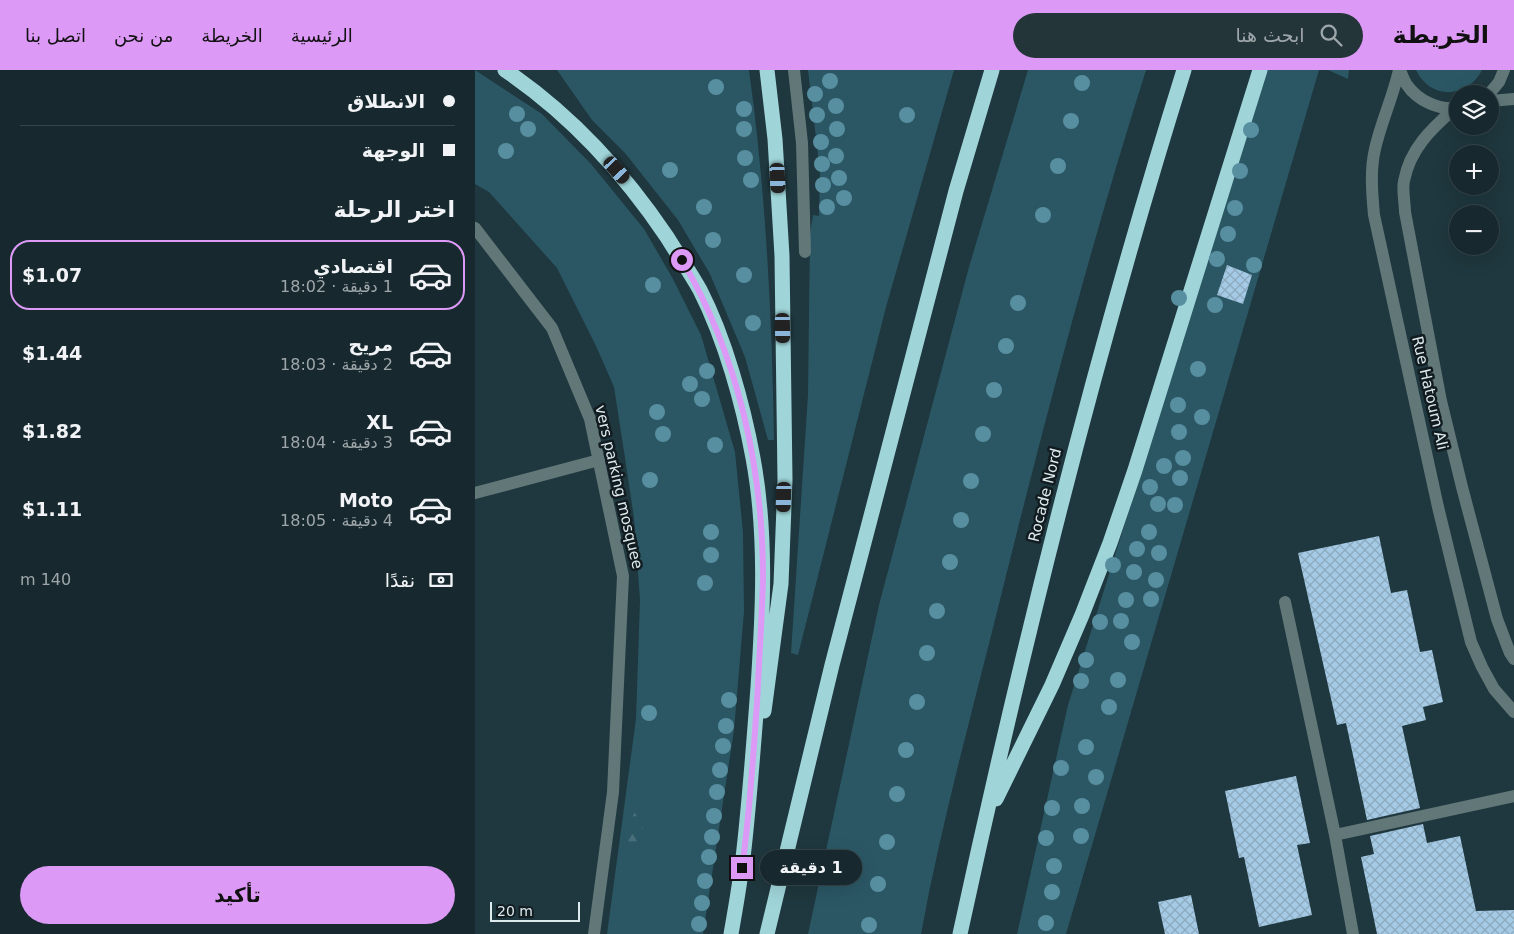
<!DOCTYPE html>
<html lang="ar">
<meta charset="utf-8">
<style>
body{margin:0;font-family:"DejaVu Sans","Noto Sans Arabic",sans-serif;background:#24353a;color:#f1f3f6;direction:rtl;height:100vh;display:flex;flex-direction:column;font-size:19px;white-space:nowrap}
*{box-sizing:border-box;margin:0}
p{font-size:16px;color:#9ea6aa}
.icon{flex:none;width:28px;height:28px;fill:none;stroke:currentColor;stroke-width:2;stroke-linecap:round;stroke-linejoin:round}
.map{position:relative;flex:1;overflow:hidden;direction:ltr}
.side{display:flex;flex-direction:column;background:#17292e;width:475px}
.side>*{flex:none}
.top-card{display:grid;align-content:center;height:110px;padding:0 20px;background:#17292e}
.buttons{position:absolute;left:974px;top:15px;display:grid;gap:10px}
.buttons a{display:grid;place-items:center;width:50px;height:50px;border-radius:50%;background:#17292e;box-shadow:0 5px 20px #0002,0 0 0 1px #36454a;font-size:25px}
.scale{position:absolute;left:15px;bottom:12px;width:90px;box-sizing:border-box;padding-left:5px;border:2px solid #dceaee;border-top:0;font-size:14px;line-height:18px;white-space:nowrap;color:#dceaee;-webkit-text-stroke:4px #121c20;paint-order:stroke}
.end{position:absolute;width:22px;height:22px;margin:-11px;border:6px solid #dc99f5;background:#111;box-shadow:0 0 0 2px #111}
.from{border-radius:50%}
.bubble{position:absolute;height:35px;border-radius:18px;background:#17292e;box-shadow:0 5px 20px #0002,0 0 0 1px #36454a;font-size:16px;font-weight:700;line-height:35px;text-align:center;direction:rtl}
.car{position:absolute;width:15px;height:30px;margin:-15px -8px;border-radius:6px;box-shadow:0 0 4px 1px #0007;background:linear-gradient(#222 24%,#8ab4d8 0 40%,#222 0 76%,#8ab4d8 0 86%,#222 0)}
.top-card b{display:flex;align-items:center;gap:18px;height:48px;font-size:19px}
.top-card b+b{border-top:1px solid #36454a}
.top-card i{width:12px;height:12px;background:#f1f3f6}
ul{padding:0;list-style:none}
li{display:flex;align-items:center;gap:15px;height:70px;margin:0 10px 8px;padding:0 10px;border:2px solid transparent;border-radius:20px}
li div{flex:1}
li b{display:block;font-size:19px}
li em{font-style:normal;font-weight:700}
li.active{border-color:#dc99f5}
li>.icon{width:45px;height:45px;stroke-width:1.5}
h2{padding:0 20px;font-size:22px;line-height:60px}
.pay{display:flex;align-items:center;gap:12px;height:55px;padding:0 20px;font-size:19px}
.pay p{margin-inline-start:auto}
.action{display:flex;gap:10px;margin-top:auto;padding:10px 20px}
.action a{flex:1;height:58px;border-radius:30px;background:#dc99f5;color:#111;font-size:20px;font-weight:700;line-height:58px;text-align:center}
header{display:flex;align-items:center;gap:30px;box-sizing:border-box;height:70px;padding:0 25px;background:#dc99f5;color:#111}
header strong{font-size:24px}
nav{display:flex;gap:28px;margin-inline-start:auto;font-size:18px}
.search{width:350px;height:45px;background:#24353a;display:flex;align-items:center;gap:12px;box-sizing:border-box;padding:0 18px;border-radius:28px;color:#9ea6aa;font-size:19px}
main{display:flex;flex:1;min-height:0}
.map>svg:first-child{display:block}
.green{fill:#2b5764}
.forest{fill:url(#forest-firs)}
.building{fill:url(#building-cross-hatch)}
.lines{fill:none;stroke-linecap:round;stroke-linejoin:round}
.minor{stroke:#617778;stroke-width:12}
.highway{stroke:#9fd5d9;stroke-width:15}
.tree{fill:#588fa0}
.route{stroke:#dc99f5;stroke-width:6}
.labels{text-anchor:middle;stroke-width:5;stroke-linejoin:round;paint-order:stroke}
.street-label{font-size:15px;fill:#dceaee;stroke:#121c20}
</style>
<header>
<strong>الخريطة</strong>
<div class="search"><svg class="icon" aria-label="search" viewBox="0 0 24 24"><circle cx="10" cy="10" r="6"/><path d="M15 15l6 6"/></svg>ابحث هنا</div>
<nav><a>الرئيسية</a><a>الخريطة</a><a>من نحن</a><a>اتصل بنا</a></nav>
</header>
<main>
<div class="map">
<svg width="1039" height="864" viewBox="0 0 1039 864">
<defs>
<pattern id="forest-firs" width="22" height="20" patternUnits="userSpaceOnUse" patternTransform="scale(1.25)"><rect width="22" height="20" fill="#2b5764"/><path d="M5 1l3.5 6h-7zM16 11l3.5 6h-7z" fill="#496f7a"/></pattern>
<pattern id="building-cross-hatch" width="8" height="8" patternUnits="userSpaceOnUse" patternTransform="scale(1.25)"><rect width="8" height="8" fill="#a4cae6"/><path d="M0 0l8 8M0 8l8-8" fill="none" stroke="#8ca9be"/></pattern>
</defs>
<rect width="100%" height="100%" fill="#1f373e"/>
<path class="green" d="M 0,0 L 67,44 L 116,94 L 169,159 L 198,209 L 226,265 L 260,382 L 268,462 L 269,542 L 259,660 L 228,864 L 132,864 L 161,649 L 165,530 L 159,448 L 150,388 L 139,317 L 121,276 L 82,198 L 14,122 L 0,114 Z
M 82,0 L 274,0 C 291,123 297,246 299,370 L 293,370 L 270,287 L 235,204 L 203,150 L 150,83 L 117,50 Z
M 333,0 L 479,0 L 411,237 L 323,585 L 316,583 L 333,325 L 335,164 L 338,145 L 344,146 L 345,102 Z
M 553,0 L 671,0 C 613,183 565,368 519,554 C 493,657 465,760 446,864 L 333,864 L 404,535 L 494,197 Z
M 792,0 L 844,0 L 591,864 L 542,864 L 593,635 Z
M 853,0 L 874,0 L 873,9 Z
M 941,0 L 1007,0 C 992,29 955,30 941,0 Z"/>
<path class="forest" d="M 171,734 L 164,788 L 159,779 L 153,775 L 151,767 L 156,757 L 155,751 L 160,742 Z"/>
<path class="building" d="M 752,195 L 777,205 L 768,234 L 742,225 Z
M 904,466 L 916,523 L 932,520 L 945,582 L 957,580 L 968,632 L 948,637 L 951,650 L 927,656 L 945,738 L 892,750 L 871,653 L 862,655 L 823,483 Z
M 821,706 L 835,773 L 822,775 L 837,845 L 784,857 L 769,787 L 764,788 L 750,721 Z
M 948,754 L 952,773 L 985,766 L 1001,841 L 1039,840 L 1039,864 L 902,864 L 886,787 L 899,784 L 895,766 Z
M 716,825 L 724,864 L 690,864 L 683,832 Z"/>
<g class="lines">
<path class="minor" d="M 319,0 L 327,73 L 330,182
M 924,0 C 918,27 906,52 900,79 C 895,100 897,123 899,145 L 963,437 L 996,572 L 1007,597 L 1019,619 L 1039,642
M 925,0 C 927,5 929,11 932,15 C 943,31 964,40 982,38
M 1014,24 L 1024,12 L 1029,0
M 1015,31 L 1039,29
M 979,39 C 956,59 935,79 929,111 C 927,120 930,133 930,142 L 966,331 L 987,417 L 1022,549 L 1035,583 L 1039,589
M 0,158 L 77,258 L 115,349 L 148,506 L 138,722 L 119,864
M 0,423 L 124,390
M 810,532 L 860,765 L 878,864
M 860,765 L 1039,726"/>
<path class="highway" d="M 30,0 C 95,44 149,103 192,167 C 203,185 215,202 225,220 C 250,269 268,334 278,388 C 292,463 288,542 283,617 C 279,671 275,725 269,779 C 266,807 261,836 256,864
M 289,641 L 306,514 L 310,410 L 307,186 L 300,69 L 292,0
M 521,729 L 577,615 L 607,545 L 635,473 L 660,400 L 785,0
M 292,864 L 357,595 L 481,121 L 517,0
M 485,864 C 548,573 620,284 709,0"/>
</g>
<g class="tree">
<circle cx="355" cy="11" r="8"/>
<circle cx="607" cy="13" r="8"/>
<circle cx="241" cy="17" r="8"/>
<circle cx="340" cy="24" r="8"/>
<circle cx="361" cy="36" r="8"/>
<circle cx="269" cy="39" r="8"/>
<circle cx="42" cy="44" r="8"/>
<circle cx="342" cy="45" r="8"/>
<circle cx="432" cy="45" r="8"/>
<circle cx="596" cy="51" r="8"/>
<circle cx="53" cy="59" r="8"/>
<circle cx="269" cy="59" r="8"/>
<circle cx="362" cy="59" r="8"/>
<circle cx="776" cy="60" r="8"/>
<circle cx="346" cy="72" r="8"/>
<circle cx="31" cy="81" r="8"/>
<circle cx="361" cy="86" r="8"/>
<circle cx="270" cy="88" r="8"/>
<circle cx="347" cy="94" r="8"/>
<circle cx="583" cy="96" r="8"/>
<circle cx="195" cy="100" r="8"/>
<circle cx="765" cy="101" r="8"/>
<circle cx="364" cy="108" r="8"/>
<circle cx="276" cy="110" r="8"/>
<circle cx="348" cy="115" r="8"/>
<circle cx="369" cy="128" r="8"/>
<circle cx="229" cy="137" r="8"/>
<circle cx="352" cy="137" r="8"/>
<circle cx="760" cy="138" r="8"/>
<circle cx="568" cy="145" r="8"/>
<circle cx="753" cy="164" r="8"/>
<circle cx="238" cy="170" r="8"/>
<circle cx="742" cy="189" r="8"/>
<circle cx="779" cy="195" r="8"/>
<circle cx="269" cy="205" r="8"/>
<circle cx="178" cy="215" r="8"/>
<circle cx="704" cy="228" r="8"/>
<circle cx="543" cy="233" r="8"/>
<circle cx="740" cy="235" r="8"/>
<circle cx="278" cy="253" r="8"/>
<circle cx="531" cy="276" r="8"/>
<circle cx="723" cy="299" r="8"/>
<circle cx="232" cy="301" r="8"/>
<circle cx="215" cy="314" r="8"/>
<circle cx="519" cy="320" r="8"/>
<circle cx="227" cy="329" r="8"/>
<circle cx="703" cy="335" r="8"/>
<circle cx="182" cy="342" r="8"/>
<circle cx="727" cy="347" r="8"/>
<circle cx="704" cy="362" r="8"/>
<circle cx="188" cy="364" r="8"/>
<circle cx="508" cy="364" r="8"/>
<circle cx="240" cy="375" r="8"/>
<circle cx="708" cy="388" r="8"/>
<circle cx="689" cy="396" r="8"/>
<circle cx="705" cy="408" r="8"/>
<circle cx="175" cy="410" r="8"/>
<circle cx="496" cy="411" r="8"/>
<circle cx="675" cy="417" r="8"/>
<circle cx="683" cy="434" r="8"/>
<circle cx="700" cy="435" r="8"/>
<circle cx="486" cy="450" r="8"/>
<circle cx="236" cy="462" r="8"/>
<circle cx="674" cy="462" r="8"/>
<circle cx="662" cy="479" r="8"/>
<circle cx="684" cy="483" r="8"/>
<circle cx="236" cy="485" r="8"/>
<circle cx="475" cy="492" r="8"/>
<circle cx="638" cy="495" r="8"/>
<circle cx="659" cy="502" r="8"/>
<circle cx="681" cy="510" r="8"/>
<circle cx="230" cy="513" r="8"/>
<circle cx="676" cy="529" r="8"/>
<circle cx="651" cy="530" r="8"/>
<circle cx="462" cy="541" r="8"/>
<circle cx="646" cy="551" r="8"/>
<circle cx="625" cy="552" r="8"/>
<circle cx="657" cy="572" r="8"/>
<circle cx="452" cy="583" r="8"/>
<circle cx="611" cy="590" r="8"/>
<circle cx="643" cy="610" r="8"/>
<circle cx="606" cy="611" r="8"/>
<circle cx="254" cy="630" r="8"/>
<circle cx="442" cy="632" r="8"/>
<circle cx="634" cy="637" r="8"/>
<circle cx="174" cy="643" r="8"/>
<circle cx="251" cy="656" r="8"/>
<circle cx="248" cy="676" r="8"/>
<circle cx="611" cy="677" r="8"/>
<circle cx="431" cy="680" r="8"/>
<circle cx="586" cy="698" r="8"/>
<circle cx="245" cy="700" r="8"/>
<circle cx="621" cy="707" r="8"/>
<circle cx="242" cy="722" r="8"/>
<circle cx="422" cy="724" r="8"/>
<circle cx="607" cy="736" r="8"/>
<circle cx="577" cy="738" r="8"/>
<circle cx="239" cy="746" r="8"/>
<circle cx="606" cy="766" r="8"/>
<circle cx="237" cy="767" r="8"/>
<circle cx="571" cy="768" r="8"/>
<circle cx="412" cy="772" r="8"/>
<circle cx="234" cy="787" r="8"/>
<circle cx="579" cy="796" r="8"/>
<circle cx="230" cy="811" r="8"/>
<circle cx="403" cy="814" r="8"/>
<circle cx="577" cy="822" r="8"/>
<circle cx="227" cy="833" r="8"/>
<circle cx="571" cy="853" r="8"/>
<circle cx="224" cy="854" r="8"/>
<circle cx="394" cy="855" r="8"/>
</g>
<g class="lines">
<path class="route" d="M 207,190 C 263,285 288,398 288,508 C 287,550 284,591 282,633 C 278,688 275,743 267,798"/>
</g>
<g class="labels">
<g class="street-label">
<text transform="translate(955 323) rotate(77)" y="5">Rue Hatoum Ali</text>
<text transform="translate(144 417) rotate(77)" y="5">vers parking mosquee</text>
<text transform="translate(570 425) rotate(-76)" y="5">Rocade Nord</text>
</g>
</g>
</svg>
<div class="buttons">
<a><svg class="icon" aria-label="layers" viewBox="0 0 24 24"><path d="M12 4l9 5-9 5-9-5zM3 14l9 5 9-5"/></svg></a>
<a>+</a>
<a>−</a>
</div>
<div class="scale">20 m</div>
<i class="end from" style="left:207px;top:190px"></i>
<i class="end" style="left:267px;top:798px"></i>
<div class="bubble" style="left:285px;top:780px;width:102px">1 دقيقة</div>
<i class="car" style="left:142px;top:100px;rotate:138deg"></i>
<i class="car" style="left:303px;top:108px;rotate:177deg"></i>
<i class="car" style="left:308px;top:258px;rotate:179deg"></i>
<i class="car" style="left:309px;top:427px;rotate:182deg"></i>
</div>
<section class="side">
<div class="top-card">
<b><i class="from"></i>الانطلاق</b>
<b><i></i>الوجهة</b>
</div>
<h2>اختر الرحلة</h2>
<ul>
<li class="active"><svg class="icon" aria-label="car" viewBox="0 0 24 24"><path d="M5 17H2v-5l4-1 3-4h7l3 4 3 1v5h-3M9 17h6M6 11h13"/><circle cx="7" cy="17" r="2"/><circle cx="17" cy="17" r="2"/></svg><div><b>اقتصادي</b><p>1 دقيقة · 18:02</p></div><em>$1.07</em></li>
<li><svg class="icon" aria-label="car" viewBox="0 0 24 24"><path d="M5 17H2v-5l4-1 3-4h7l3 4 3 1v5h-3M9 17h6M6 11h13"/><circle cx="7" cy="17" r="2"/><circle cx="17" cy="17" r="2"/></svg><div><b>مريح</b><p>2 دقيقة · 18:03</p></div><em>$1.44</em></li>
<li><svg class="icon" aria-label="car" viewBox="0 0 24 24"><path d="M5 17H2v-5l4-1 3-4h7l3 4 3 1v5h-3M9 17h6M6 11h13"/><circle cx="7" cy="17" r="2"/><circle cx="17" cy="17" r="2"/></svg><div><b>XL</b><p>3 دقيقة · 18:04</p></div><em>$1.82</em></li>
<li><svg class="icon" aria-label="car" viewBox="0 0 24 24"><path d="M5 17H2v-5l4-1 3-4h7l3 4 3 1v5h-3M9 17h6M6 11h13"/><circle cx="7" cy="17" r="2"/><circle cx="17" cy="17" r="2"/></svg><div><b>Moto</b><p>4 دقيقة · 18:05</p></div><em>$1.11</em></li>
</ul>
<div class="pay"><svg class="icon" aria-label="cash" viewBox="0 0 24 24"><path d="M3 7h18v10H3z"/><circle cx="12" cy="12" r="2"/></svg>نقدًا<p>140 m</p></div>
<div class="action"><a>تأكيد</a></div>
</section>
</main>
